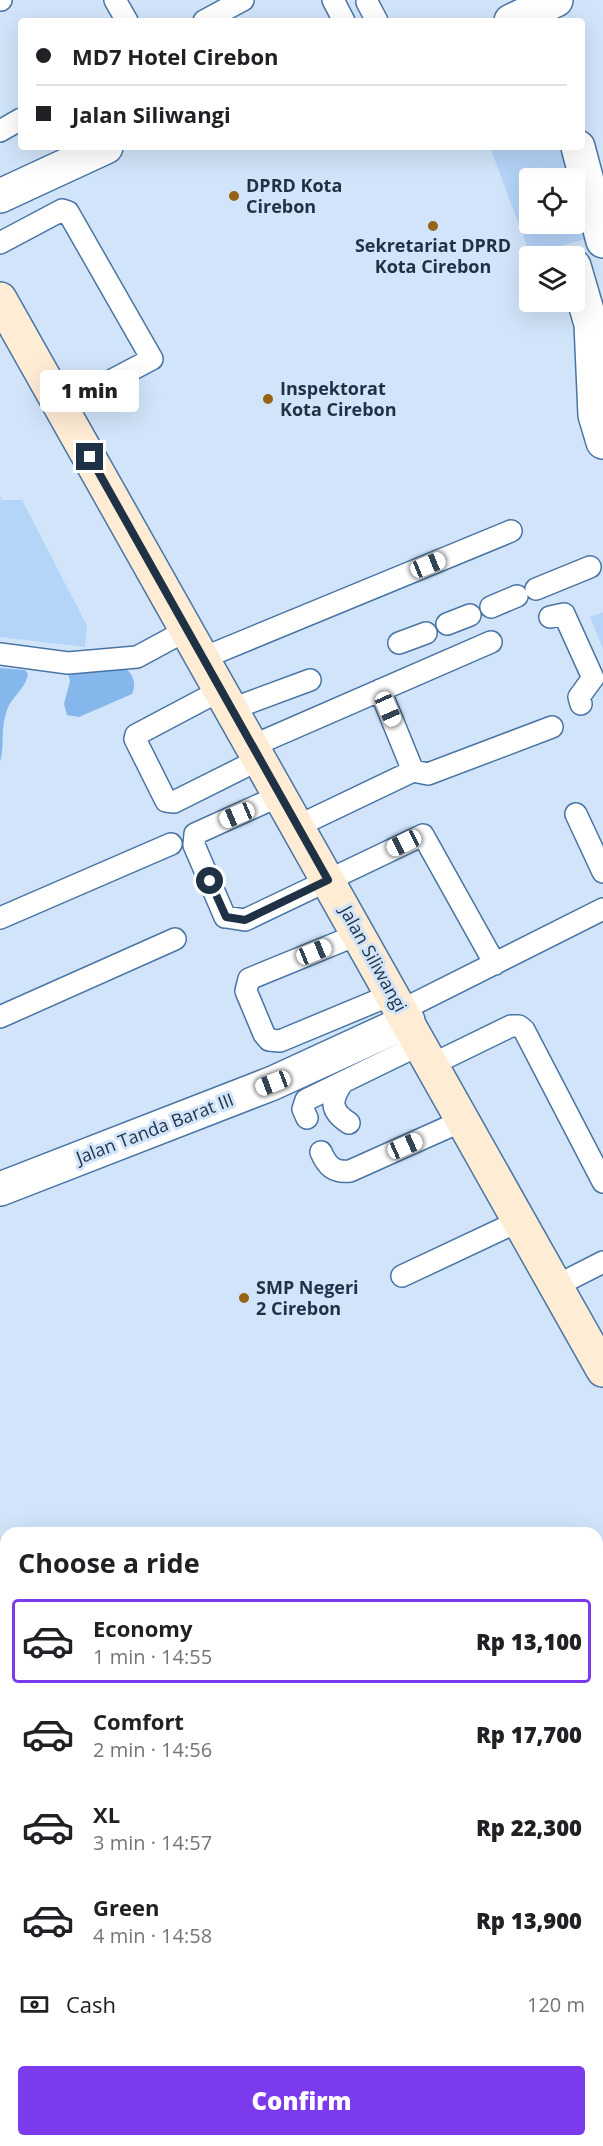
<!DOCTYPE html>
<meta charset="utf-8">
<style>
body{margin:0;font-family:"Open Sans",sans-serif;background:#f6f6f6;color:#202124;height:100vh;display:flex;flex-direction:column;font-size:22px;white-space:nowrap}
*{box-sizing:border-box;margin:0}
p{font-size:20px;color:#757577}
.icon{flex:none;width:33px;height:33px;fill:none;stroke:currentColor;stroke-width:2;stroke-linecap:round;stroke-linejoin:round}
.map{position:relative;flex:1;overflow:hidden}
.side{position:absolute;left:0px;top:1527px;width:603px;height:620px;display:flex;flex-direction:column;background:#fff;border-radius:18px 18px 0 0;box-shadow:0 6px 24px #0002}
.side>*{flex:none}
.hud{position:absolute;left:18px;top:18px;width:567px;height:132px;border-radius:6px;box-shadow:0 6px 24px #0002;display:grid;align-content:center;height:132px;padding:0 18px;background:#fff}
.tools{position:absolute;left:519px;top:168px;display:grid;gap:12px}
.tools a{display:grid;place-items:center;width:66px;height:66px;border-radius:6px;background:#fff;box-shadow:0 6px 24px #0002;font-size:30px}
.end{position:absolute;width:27px;height:27px;margin:-14px;border:8px solid #1e3145;background:#fff;box-shadow:0 0 0 3px #fff}
.from{border-radius:50%}
.bubble{position:absolute;height:42px;border-radius:6px;background:#fff;box-shadow:0 6px 24px #0002;font-size:20px;font-weight:800;line-height:42px;text-align:center}
.car{position:absolute;width:18px;height:36px;margin:-18px -9px;border-radius:8px;box-shadow:0 0 4px 2px #0007;background:linear-gradient(#fff 24%,#345 0 40%,#fff 0 76%,#345 0 86%,#fff 0)}
.hud b{display:flex;align-items:center;gap:21px;height:57px;font-size:22px}
.hud b+b{border-top:2px solid #e0e0e0}
.hud i{width:15px;height:15px;background:#202124}
ul{padding:0;list-style:none}
li{display:flex;align-items:center;gap:18px;height:84px;margin:0 12px 9px;padding:0 6px;border:3px solid transparent;border-radius:6px}
li div{flex:1}
li b{display:block;font-size:22px}
li em{font-style:normal;font-weight:800}
li.active{border-color:#7c3aed}
li>.icon{width:54px;height:54px;stroke-width:1.5}
h2{padding:0 18px;font-size:27px;line-height:72px}
.pay{display:flex;align-items:center;gap:15px;height:66px;padding:0 18px;font-size:22px}
.pay p{margin-inline-start:auto}
.button{display:flex;gap:12px;margin-top:auto;padding:12px 18px}
.button a{flex:1;height:69px;border-radius:6px;background:#7c3aed;color:#fff;font-size:24px;font-weight:800;line-height:69px;text-align:center}
.map>svg:first-child{display:block}
.green{fill:#b4d4f8;fill-rule:evenodd}
.forest{fill:#86b7ec}
.lines{fill:none;stroke-linecap:round;stroke-linejoin:round}
.service-casing{stroke:#4875a4;stroke-width:24}
.minor-casing{stroke:#4875a4;stroke-width:36}
.secondary-casing{stroke:#4875a4;stroke-width:36}
.service{stroke:#fff;stroke-width:21}
.minor{stroke:#fff;stroke-width:33}
.secondary{stroke:#ffecd5;stroke-width:33}
.route{stroke:#1e3145;stroke-width:8}
.poi-dot{fill:#966317;stroke:#d1e4f9;stroke-width:2}
.labels{text-anchor:middle;stroke-width:6;stroke-linejoin:round;paint-order:stroke}
.poi-label{font-size:18px;font-weight:bold;fill:#1e3145;stroke:#d1e4f9;text-anchor:start}
.street-label{font-size:18px;fill:#1e3145;stroke:#d1e4f9}
</style>
<div class="map">
<svg width="603" height="2146" viewBox="0 0 603 2146">
<rect width="100%" height="100%" fill="#d1e4f9"/>
<path class="green" d="M 490,147 L 568,147 L 593,237 L 530,254 ZM 530,178 L 574,178 L 574,224 L 530,224 Z
M 0,496 L 2,500 L 22,500 L 87,626 L 85,647 L 0,637 Z
M 603,612 L 603,649 L 590,617 Z
M 603,1706 L 603,2146 L 407,2146 L 405,2141 L 597,2140 L 597,1708 Z"/>
<path class="forest" d="M 120,665 C 131,670 138,682 132,694 L 79,717 L 67,715 L 64,704 L 70,681 L 68,673 Z
M 0,668 L 25,670 L 28,674 C 25,690 12,696 7,710 C 0,729 5,746 0,762 Z"/>
<g class="lines">
<defs>
<path id="service" d="M 0,0 L 1,0
M 115,0 L 127,21
M 333,0 L 344,21
M 367,2 L 377,21
M 204,21 L 243,0
M 0,131 L 21,119
M 0,243 L 62,210 L 68,212 L 152,359 L 61,407
M 536,589 L 590,567
M 491,607 L 517,596
M 550,617 L 564,614 L 593,678 L 579,697 L 581,704
M 447,624 L 470,615
M 399,643 L 426,633
M 0,654 L 68,663 L 137,657 L 187,630
M 203,658 L 511,531
M 221,690 L 136,735 L 135,739 L 166,801 L 174,802 L 260,759
M 232,709 L 310,680
M 252,746 L 491,642
M 413,771 L 428,774 L 552,727
M 576,814 L 603,872
M 298,826 L 413,771 L 380,690
M 225,917 L 194,845 L 195,834 L 281,795
M 226,917 L 245,920 L 423,835 L 495,964
M 0,918 L 171,844
M 359,934 L 249,979 L 246,991 L 264,1034 L 269,1040 L 280,1041 L 393,994
M 402,1010 L 603,909
M 0,1017 L 175,939
M 433,1064 L 511,1026 L 519,1026 L 524,1030 L 603,1182
M 343,1082 C 330,1100 330,1111 349,1123
M 307,1118 L 303,1109 L 306,1100 L 421,1044
M 321,1152 C 327,1166 334,1173 350,1171 L 464,1120
M 402,1276 L 519,1221
M 556,1286 L 603,1262
M 597,1606 L 603,1603
M 597,1696 L 603,1694
M 0,2031 L 6,2050
M 339,2140 L 341,2146
M 389,2140 L 391,2146"/>
<path id="minor" d="M 511,21 L 556,0
M 578,147 L 603,241
M 0,196 L 106,147
M 574,266 L 591,324 L 595,415 L 603,442
M 0,1189 L 273,1083 L 408,1021
M 0,1886 L 6,1884"/>
<path id="secondary" d="M 0,299 L 603,1370"/>
</defs>
<use href="#service" class="service-casing"/>
<use href="#minor" class="minor-casing"/>
<use href="#secondary" class="secondary-casing"/>
<use href="#service" class="service"/>
<use href="#minor" class="minor"/>
<use href="#secondary" class="secondary"/>
</g>
<g class="lines">
<path class="route" d="M 90,457 L 328,880 L 245,920 L 226,917 L 210,881"/>
</g>
<g class="poi-dot">
<circle cx="234" cy="196" r="6"/>
<circle cx="433" cy="226" r="6"/>
<circle cx="268" cy="399" r="6"/>
<circle cx="244" cy="1298" r="6"/>
</g>
<g class="labels">
<g class="poi-label">
<text x="246" y="192">DPRD Kota<tspan x="246" dy="21">Cirebon</tspan></text>
<text x="433" y="252" text-anchor="middle">Sekretariat DPRD<tspan x="433" dy="21">Kota Cirebon</tspan></text>
<text x="280" y="395">Inspektorat<tspan x="280" dy="21">Kota Cirebon</tspan></text>
<text x="256" y="1294">SMP Negeri<tspan x="256" dy="21">2 Cirebon</tspan></text>
</g>
<g class="street-label">
<text transform="translate(373 959) rotate(61)" y="6">Jalan Siliwangi</text>
<text transform="translate(155 1129) rotate(-21)" y="6">Jalan Tanda Barat III</text>
</g>
</g>
</svg>
<div class="tools">
<a><svg class="icon" aria-label="locate" viewBox="0 0 24 24"><circle cx="12" cy="12" r="6"/><path d="M12 2v4M12 18v4M2 12h4M18 12h4"/></svg></a>
<a><svg class="icon" aria-label="layers" viewBox="0 0 24 24"><path d="M12 4l9 5-9 5-9-5zM3 14l9 5 9-5"/></svg></a>
</div>
<i class="end from" style="left:210px;top:881px"></i>
<i class="end" style="left:90px;top:457px"></i>
<div class="bubble" style="left:40px;top:370px;width:99px">1 min</div>
<i class="car" style="left:428px;top:565px;rotate:68deg"></i>
<i class="car" style="left:388px;top:709px;rotate:156deg"></i>
<i class="car" style="left:237px;top:815px;rotate:247deg"></i>
<i class="car" style="left:404px;top:843px;rotate:244deg"></i>
<i class="car" style="left:314px;top:952px;rotate:68deg"></i>
<i class="car" style="left:273px;top:1083px;rotate:249deg"></i>
<i class="car" style="left:405px;top:1146px;rotate:66deg"></i>
<div class="hud">
<b><i class="from"></i>MD7 Hotel Cirebon</b>
<b><i></i>Jalan Siliwangi</b>
</div>
<section class="side">
<h2>Choose a ride</h2>
<ul>
<li class="active"><svg class="icon" aria-label="car" viewBox="0 0 24 24"><path d="M5 17H2v-5l4-1 3-4h7l3 4 3 1v5h-3M9 17h6M6 11h13"/><circle cx="7" cy="17" r="2"/><circle cx="17" cy="17" r="2"/></svg><div><b>Economy</b><p>1 min · 14:55</p></div><em>Rp 13,100</em></li>
<li><svg class="icon" aria-label="car" viewBox="0 0 24 24"><path d="M5 17H2v-5l4-1 3-4h7l3 4 3 1v5h-3M9 17h6M6 11h13"/><circle cx="7" cy="17" r="2"/><circle cx="17" cy="17" r="2"/></svg><div><b>Comfort</b><p>2 min · 14:56</p></div><em>Rp 17,700</em></li>
<li><svg class="icon" aria-label="car" viewBox="0 0 24 24"><path d="M5 17H2v-5l4-1 3-4h7l3 4 3 1v5h-3M9 17h6M6 11h13"/><circle cx="7" cy="17" r="2"/><circle cx="17" cy="17" r="2"/></svg><div><b>XL</b><p>3 min · 14:57</p></div><em>Rp 22,300</em></li>
<li><svg class="icon" aria-label="car" viewBox="0 0 24 24"><path d="M5 17H2v-5l4-1 3-4h7l3 4 3 1v5h-3M9 17h6M6 11h13"/><circle cx="7" cy="17" r="2"/><circle cx="17" cy="17" r="2"/></svg><div><b>Green</b><p>4 min · 14:58</p></div><em>Rp 13,900</em></li>
</ul>
<div class="pay"><svg class="icon" aria-label="cash" viewBox="0 0 24 24"><path d="M3 7h18v10H3z"/><circle cx="12" cy="12" r="2"/></svg>Cash<p>120 m</p></div>
<div class="button"><a>Confirm</a></div>
</section>
</div>
